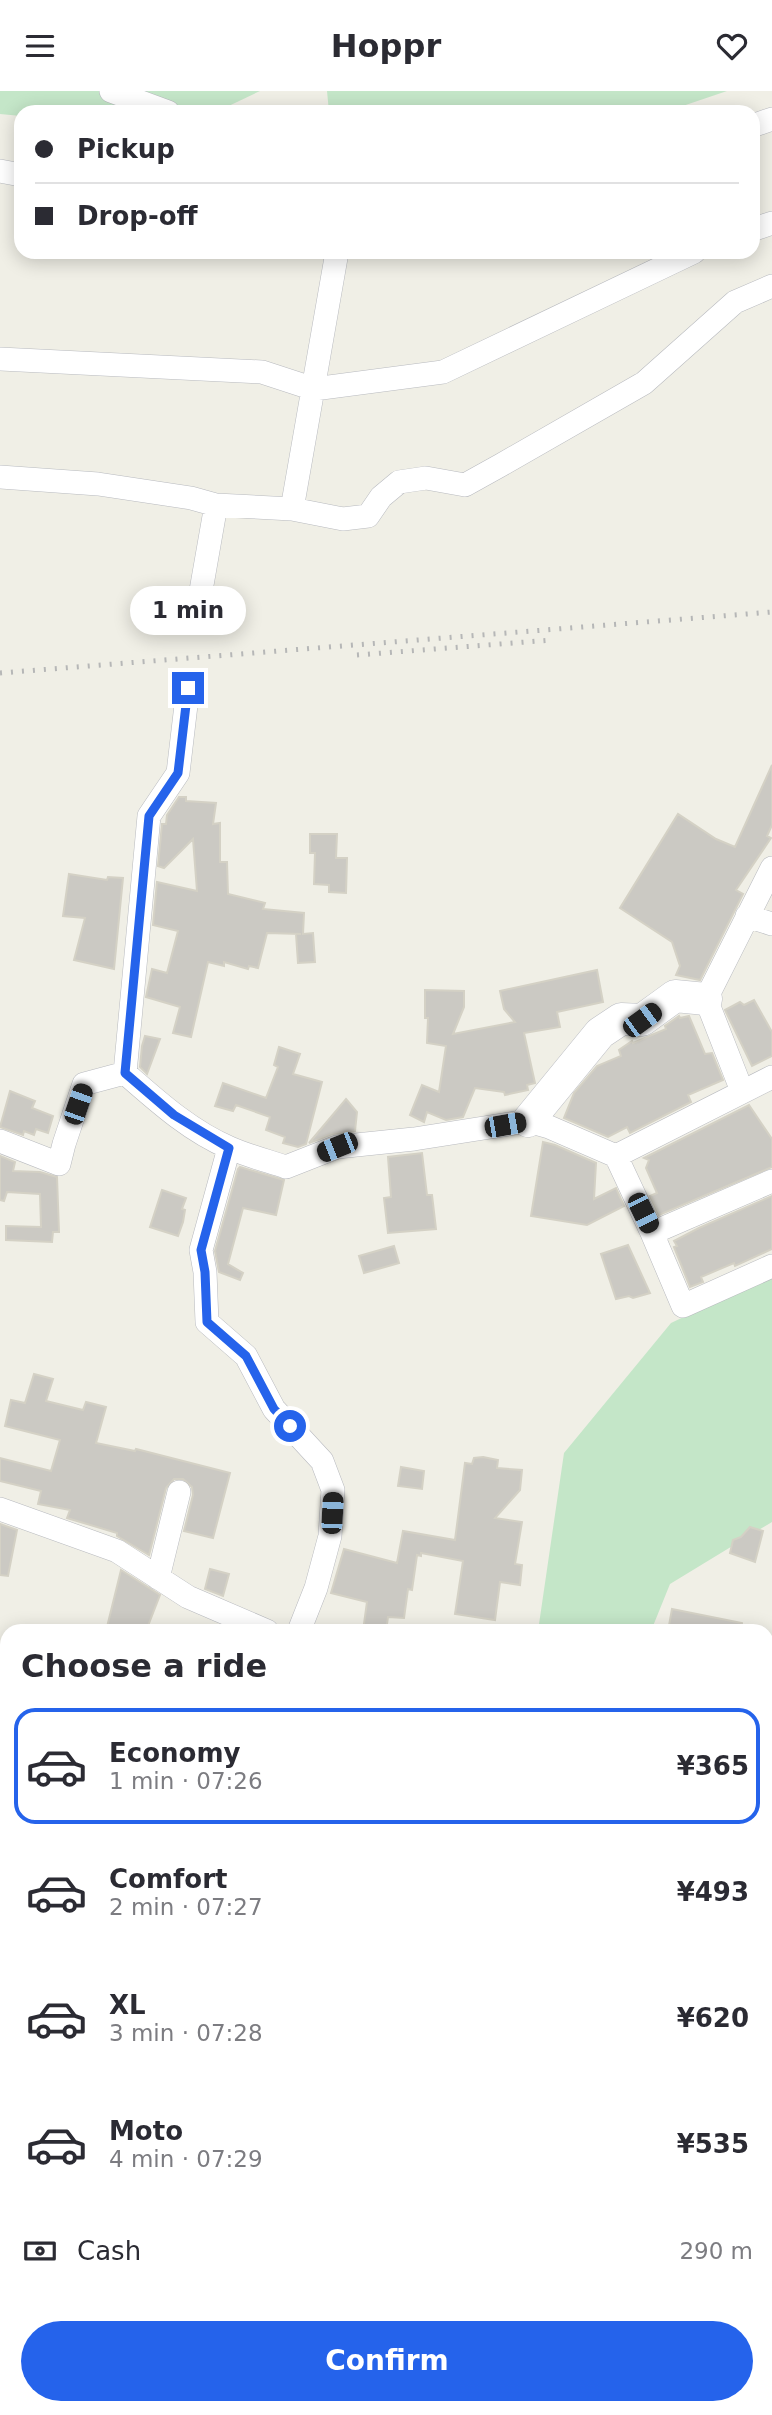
<!DOCTYPE html>
<meta charset="utf-8">
<style>
body{margin:0;font-family:"DejaVu Sans",sans-serif;background:#f7f7f7;color:#2b2b33;height:100vh;display:flex;flex-direction:column;font-size:26px;white-space:nowrap}
*{box-sizing:border-box;margin:0}
p{font-size:23px;color:#7c7c81}
.icon{flex:none;width:38px;height:38px;fill:none;stroke:currentColor;stroke-width:2;stroke-linecap:round;stroke-linejoin:round}
.map{position:relative;flex:1;overflow:hidden}
.side{position:absolute;left:0px;top:1533px;width:774px;height:791px;display:flex;flex-direction:column;background:#fff;border-radius:21px 21px 0 0;box-shadow:0 4px 18px #0003}
.side>*{flex:none}
.hud{position:absolute;left:14px;top:14px;width:746px;height:154px;border-radius:21px;box-shadow:0 4px 18px #0003;display:grid;align-content:center;height:154px;padding:0 21px;background:#fff}
.end{position:absolute;width:32px;height:32px;margin:-16px;border:9px solid #2563eb;background:#fff;box-shadow:0 0 0 4px #fff}
.from{border-radius:50%}
.bubble{position:absolute;height:49px;border-radius:24px;background:#fff;box-shadow:0 4px 18px #0003;font-size:23px;font-weight:800;line-height:49px;text-align:center}
.car{position:absolute;width:21px;height:42px;margin:-21px -10px;border-radius:9px;box-shadow:0 0 5px 2px #0007;background:linear-gradient(#222 24%,#8ab4d8 0 40%,#222 0 76%,#8ab4d8 0 86%,#222 0)}
.hud b{display:flex;align-items:center;gap:24px;height:66px;font-size:26px}
.hud b+b{border-top:2px solid #e1e1e2}
.hud i{width:18px;height:18px;background:#2b2b33}
ul{padding:0;list-style:none}
li{display:flex;align-items:center;gap:21px;height:116px;margin:0 14px 10px;padding:0 7px;border:4px solid transparent;border-radius:21px}
li div{flex:1}
li b{display:block;font-size:26px}
li em{font-style:normal;font-weight:800}
li.selected{border-color:#2563eb}
li>.icon{width:63px;height:63px;stroke-width:1.5}
h2{padding:0 21px;font-size:32px;line-height:84px}
.pay{display:flex;align-items:center;gap:18px;height:77px;padding:0 21px;font-size:26px}
.pay p{margin-inline-start:auto}
.button{display:flex;gap:14px;margin-top:auto;padding:14px 21px}
.button a{flex:1;height:80px;border-radius:42px;background:#2563eb;color:#fff;font-size:28px;font-weight:800;line-height:80px;text-align:center}
header{display:flex;justify-content:space-between;align-items:center;height:91px;padding:0 21px;background:#fff;font-size:32px;font-weight:800}
.map>svg:first-child{display:block}
.green{fill:#c4e6c8}
.lines{fill:none;stroke-linecap:round;stroke-linejoin:round}
.stream{stroke:#a9cefd;stroke-width:6}
.building{fill:#cbc9c3;stroke:#d4d1c5;stroke-width:2}
.street-casing{stroke:#b8babf;stroke-width:24}
.secondary-casing{stroke:#bbbdc3;stroke-width:33}
.primary-casing{stroke:#eed861;stroke-width:37}
.street{stroke:#fff;stroke-width:23}
.secondary{stroke:#fff;stroke-width:32}
.primary{stroke:#fdfaae;stroke-width:35}
.rail{stroke:#b6b7b7;stroke-width:5;stroke-dasharray:2 9;stroke-linecap:butt}
.route{stroke:#2563eb;stroke-width:9}
</style>
<header><svg class="icon" aria-label="menu" viewBox="0 0 24 24"><path d="M4 6h16M4 12h16M4 18h16"/></svg>Hoppr<svg class="icon" aria-label="heart" viewBox="0 0 24 24"><path d="M12 20l-8-8c-3-5 5-10 8-4 3-6 11-1 8 4z"/></svg></header>
<div class="map">
<svg width="772" height="2324" viewBox="0 0 772 2324">
<rect width="100%" height="100%" fill="#f0efe6"/>
<path class="green" d="M 0,0 L 260,0 L 216,21 L 21,21 L 21,25 L 0,23 Z
M 327,0 L 727,0 L 665,21 L 329,21 Z
M 772,1184 L 772,1431 L 670,1493 L 651,1540 L 538,1540 L 564,1362 L 671,1232 Z"/>
<g class="lines">
<path class="stream" d="M 766,2190 L 772,2191
M 626,2324 L 629,2317"/>
</g>
<path class="building" d="M 772,674 L 772,734 L 767,745 L 771,747 L 736,799 L 743,803 L 700,889 L 676,884 L 680,875 L 672,851 L 620,817 L 678,723 L 716,748 L 735,756 Z
M 179,706 L 186,706 L 186,710 L 216,712 L 213,733 L 220,732 L 220,771 L 227,771 L 228,803 L 265,812 L 263,818 L 304,822 L 303,843 L 313,842 L 315,871 L 298,872 L 296,843 L 301,843 L 267,842 L 258,877 L 249,875 L 248,878 L 224,871 L 224,875 L 208,871 L 191,946 L 173,942 L 180,916 L 146,906 L 152,878 L 167,882 L 178,840 L 153,834 L 157,791 L 197,800 L 193,748 L 164,777 L 158,775 L 162,733 L 166,733 L 167,724 Z
M 310,743 L 337,743 L 336,767 L 347,767 L 346,802 L 329,801 L 329,794 L 314,793 L 315,762 L 310,762 Z
M 69,783 L 107,789 L 108,786 L 123,787 L 114,878 L 74,869 L 85,827 L 63,825 Z
M 597,879 L 603,911 L 557,921 L 560,936 L 524,942 L 535,992 L 527,994 L 528,999 L 505,1004 L 504,1001 L 475,997 L 463,1026 L 446,1029 L 427,1021 L 424,1031 L 410,1024 L 422,994 L 439,1001 L 446,955 L 427,952 L 428,927 L 425,927 L 425,899 L 464,900 L 464,916 L 453,943 L 515,931 L 504,918 L 500,900 Z
M 754,909 L 772,941 L 772,965 L 752,975 L 725,919 L 740,911 L 744,914 Z
M 679,925 L 680,927 L 689,925 L 705,963 L 712,962 L 723,989 L 688,1004 L 691,1011 L 630,1042 L 627,1036 L 608,1046 L 564,1027 L 574,1002 L 597,975 L 621,965 L 619,959 L 632,950 L 633,952 L 666,938 L 665,935 Z
M 145,945 L 160,948 L 147,983 L 140,976 L 142,955 Z
M 279,956 L 300,963 L 293,983 L 322,991 L 306,1053 L 298,1056 L 283,1052 L 285,1046 L 266,1039 L 270,1026 L 236,1014 L 233,1020 L 215,1015 L 223,992 L 266,1007 L 278,976 L 274,974 Z
M 10,1000 L 35,1010 L 32,1017 L 53,1025 L 48,1042 L 36,1038 L 34,1044 L 24,1040 L 23,1044 L 0,1036 Z
M 346,1008 L 357,1021 L 355,1040 L 332,1043 L 309,1052 Z
M 749,1014 L 772,1048 L 772,1076 L 659,1124 L 650,1105 L 657,1102 L 646,1077 L 649,1069 L 644,1067 Z
M 543,1051 L 555,1054 L 596,1072 L 594,1108 L 616,1097 L 624,1115 L 587,1134 L 531,1125 Z
M 422,1062 L 427,1104 L 432,1104 L 436,1138 L 388,1142 L 384,1107 L 391,1106 L 388,1066 Z
M 0,1065 L 15,1071 L 13,1080 L 40,1081 L 57,1086 L 59,1141 L 53,1141 L 52,1151 L 6,1149 L 6,1135 L 41,1136 L 40,1103 L 7,1101 L 4,1110 L 0,1109 Z
M 240,1076 L 284,1089 L 276,1124 L 243,1117 L 228,1173 L 243,1182 L 240,1189 L 219,1181 L 215,1160 L 238,1078 Z
M 162,1099 L 186,1107 L 182,1118 L 185,1119 L 183,1131 L 178,1145 L 150,1136 Z
M 772,1105 L 772,1158 L 735,1175 L 734,1172 L 701,1186 L 703,1191 L 690,1196 L 674,1156 L 677,1155 L 674,1150 L 699,1137 Z
M 628,1154 L 650,1202 L 633,1207 L 629,1205 L 616,1208 L 601,1163 Z
M 394,1155 L 399,1172 L 364,1182 L 359,1165 Z
M 34,1283 L 53,1288 L 46,1310 L 83,1319 L 86,1311 L 106,1316 L 96,1352 L 135,1360 L 136,1358 L 230,1382 L 213,1447 L 184,1440 L 193,1404 L 192,1396 L 183,1388 L 174,1388 L 166,1397 L 149,1464 L 117,1445 L 117,1442 L 67,1427 L 70,1419 L 38,1413 L 41,1400 L 0,1390 L 0,1367 L 51,1380 L 60,1349 L 5,1335 L 11,1309 L 25,1312 Z
M 483,1366 L 498,1369 L 497,1377 L 522,1379 L 520,1399 L 495,1427 L 522,1431 L 515,1473 L 522,1474 L 520,1494 L 500,1491 L 495,1529 L 455,1523 L 463,1470 L 421,1462 L 421,1465 L 417,1464 L 412,1499 L 408,1498 L 404,1527 L 388,1526 L 386,1540 L 363,1540 L 367,1511 L 331,1502 L 344,1458 L 397,1472 L 403,1440 L 455,1449 L 465,1372 L 472,1373 L 474,1367 Z
M 401,1376 L 424,1380 L 422,1398 L 398,1395 Z
M 0,1433 L 17,1439 L 8,1485 L 0,1484 Z
M 750,1436 L 763,1440 L 755,1471 L 730,1462 L 733,1449 L 741,1446 Z
M 210,1478 L 229,1483 L 223,1505 L 205,1498 Z
M 121,1479 L 160,1504 L 146,1540 L 106,1540 Z
M 672,1518 L 742,1532 L 742,1540 L 668,1540 Z"/>
<g class="lines">
<defs>
<path id="street" d="M 111,0 L 168,21
M 752,35 L 772,28
M 0,80 L 21,84
M 752,139 L 772,132
M 0,268 L 262,281 L 314,298 L 443,281 L 694,161
M 0,386 L 98,393 L 191,407 L 216,414 L 292,418 L 343,428 L 368,425 L 381,406 L 399,391 L 426,387 L 465,394 L 501,374 L 644,292 L 735,211 L 772,195
M 292,418 L 337,161
M 199,511 L 216,414
M 747,825 L 772,833
M 125,982 C 157,1010 190,1040 230,1057 C 248,1065 268,1070 286,1076 L 337,1056 L 414,1048 L 528,1030 L 549,1036 L 616,1065 L 772,986
M 125,982 L 149,725 L 178,682 L 188,597
M 742,1000 L 706,908 L 772,777
M 0,1050 L 59,1073 L 64,1053 L 84,993 L 125,982
M 229,1057 L 201,1159 L 205,1181 L 207,1231 L 246,1265 L 274,1318 L 322,1370 L 333,1399 L 330,1445 L 316,1497 L 299,1540
M 616,1065 L 652,1142 L 683,1215 L 772,1175
M 652,1142 L 772,1090
M 0,1418 L 117,1460 L 188,1506 L 267,1540
M 158,1487 L 179,1401
M 766,1687 L 772,1682
M 0,1974 L 7,1979
M 0,2171 L 7,2173
M 239,2317 L 241,2324
M 522,2324 L 522,2317"/>
<path id="secondary" d="M 528,1030 L 600,942 L 621,928 L 642,929 L 675,905 L 706,908"/>
<path id="primary" d="M 766,1986 L 772,1983
M 0,2295 L 7,2295"/>
</defs>
<use href="#street" class="street-casing"/>
<use href="#secondary" class="secondary-casing"/>
<use href="#primary" class="primary-casing"/>
<use href="#street" class="street"/>
<use href="#secondary" class="secondary"/>
<use href="#primary" class="primary"/>
<path class="rail" d="M 357,564 L 552,549
M 0,582 L 772,521"/>
</g>
<g class="lines">
<path class="route" d="M 188,597 L 178,682 L 149,725 L 125,982 L 174,1024 L 229,1057 L 201,1159 L 205,1181 L 207,1231 L 246,1265 L 274,1318 L 290,1335"/>
</g>
</svg>
<i class="end from" style="left:290px;top:1335px"></i>
<i class="end" style="left:188px;top:597px"></i>
<div class="bubble" style="left:130px;top:495px;width:116px">1 min</div>
<i class="car" style="left:642px;top:929px;rotate:54deg"></i>
<i class="car" style="left:78px;top:1013px;rotate:19deg"></i>
<i class="car" style="left:505px;top:1034px;rotate:80deg"></i>
<i class="car" style="left:337px;top:1056px;rotate:248deg"></i>
<i class="car" style="left:643px;top:1122px;rotate:154deg"></i>
<i class="car" style="left:332px;top:1422px;rotate:3deg"></i>
<div class="hud">
<b><i class="from"></i>Pickup</b>
<b><i></i>Drop-off</b>
</div>
<section class="side">
<h2>Choose a ride</h2>
<ul>
<li class="selected"><svg class="icon" aria-label="car" viewBox="0 0 24 24"><path d="M5 17H2v-5l4-1 3-4h7l3 4 3 1v5h-3M9 17h6M6 11h13"/><circle cx="7" cy="17" r="2"/><circle cx="17" cy="17" r="2"/></svg><div><b>Economy</b><p>1 min · 07:26</p></div><em>¥365</em></li>
<li><svg class="icon" aria-label="car" viewBox="0 0 24 24"><path d="M5 17H2v-5l4-1 3-4h7l3 4 3 1v5h-3M9 17h6M6 11h13"/><circle cx="7" cy="17" r="2"/><circle cx="17" cy="17" r="2"/></svg><div><b>Comfort</b><p>2 min · 07:27</p></div><em>¥493</em></li>
<li><svg class="icon" aria-label="car" viewBox="0 0 24 24"><path d="M5 17H2v-5l4-1 3-4h7l3 4 3 1v5h-3M9 17h6M6 11h13"/><circle cx="7" cy="17" r="2"/><circle cx="17" cy="17" r="2"/></svg><div><b>XL</b><p>3 min · 07:28</p></div><em>¥620</em></li>
<li><svg class="icon" aria-label="car" viewBox="0 0 24 24"><path d="M5 17H2v-5l4-1 3-4h7l3 4 3 1v5h-3M9 17h6M6 11h13"/><circle cx="7" cy="17" r="2"/><circle cx="17" cy="17" r="2"/></svg><div><b>Moto</b><p>4 min · 07:29</p></div><em>¥535</em></li>
</ul>
<div class="pay"><svg class="icon" aria-label="cash" viewBox="0 0 24 24"><path d="M3 7h18v10H3z"/><circle cx="12" cy="12" r="2"/></svg>Cash<p>290 m</p></div>
<div class="button"><a>Confirm</a></div>
</section>
</div>
